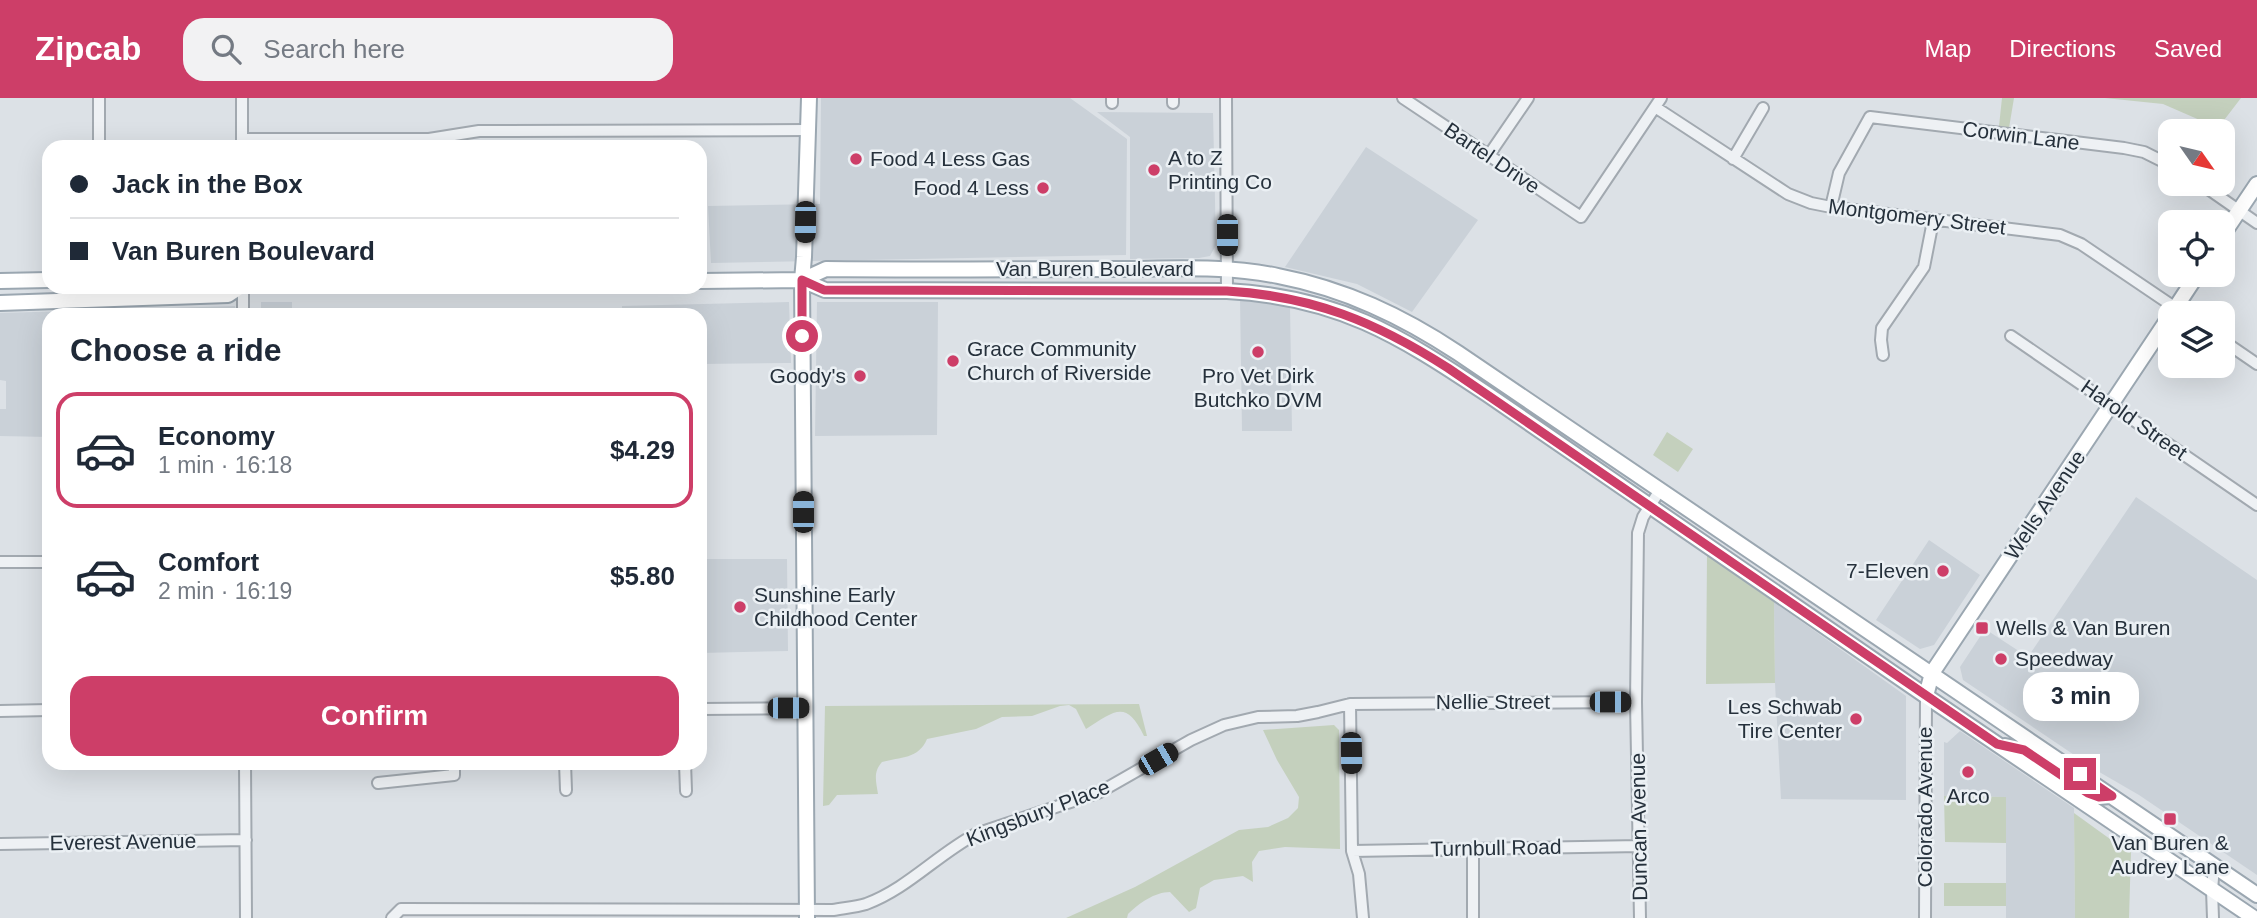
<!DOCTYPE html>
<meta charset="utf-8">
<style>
body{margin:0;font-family:Arial,sans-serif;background:#f2f2f3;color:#1f2937;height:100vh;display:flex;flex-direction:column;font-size:26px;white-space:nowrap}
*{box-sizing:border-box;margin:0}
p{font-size:23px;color:#747a83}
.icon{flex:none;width:38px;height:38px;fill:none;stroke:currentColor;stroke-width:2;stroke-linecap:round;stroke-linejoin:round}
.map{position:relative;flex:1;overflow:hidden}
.drawer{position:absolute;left:42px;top:210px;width:665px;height:462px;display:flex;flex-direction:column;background:#fff;border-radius:21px;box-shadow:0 7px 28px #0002}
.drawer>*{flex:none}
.hud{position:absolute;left:42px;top:42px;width:665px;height:154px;border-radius:21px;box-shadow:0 7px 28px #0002;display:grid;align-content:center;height:154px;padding:0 28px;background:#fff}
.needle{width:46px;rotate:124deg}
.tools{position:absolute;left:2158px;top:21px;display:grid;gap:14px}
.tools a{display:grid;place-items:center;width:77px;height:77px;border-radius:14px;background:#fff;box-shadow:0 7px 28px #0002;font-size:35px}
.end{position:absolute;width:32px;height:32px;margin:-16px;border:9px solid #cd3e68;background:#fff;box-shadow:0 0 0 4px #fff}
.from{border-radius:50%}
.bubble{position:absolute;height:49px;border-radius:21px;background:#fff;box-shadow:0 7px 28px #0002;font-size:23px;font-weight:800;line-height:49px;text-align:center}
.car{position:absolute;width:21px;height:42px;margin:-21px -10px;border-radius:9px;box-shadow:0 0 5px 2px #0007;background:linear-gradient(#222 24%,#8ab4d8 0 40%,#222 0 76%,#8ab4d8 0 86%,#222 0)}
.hud b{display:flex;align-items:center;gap:24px;height:66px;font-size:26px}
.hud b+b{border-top:2px solid #e0e1e3}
.hud i{width:18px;height:18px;background:#1f2937}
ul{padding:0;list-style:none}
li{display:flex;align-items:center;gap:21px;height:116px;margin:0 14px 10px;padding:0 14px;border:4px solid transparent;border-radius:21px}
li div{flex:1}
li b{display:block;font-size:26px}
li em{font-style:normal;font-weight:800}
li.on{border-color:#cd3e68}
li>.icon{width:63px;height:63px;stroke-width:1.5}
h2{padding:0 28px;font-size:32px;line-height:84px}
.button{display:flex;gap:14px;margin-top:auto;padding:14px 28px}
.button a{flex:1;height:80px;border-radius:21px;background:#cd3e68;color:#fff;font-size:28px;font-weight:800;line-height:80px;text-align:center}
header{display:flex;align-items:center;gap:42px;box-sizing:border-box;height:98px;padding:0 35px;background:#cd3e68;color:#fff}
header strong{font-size:33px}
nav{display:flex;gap:38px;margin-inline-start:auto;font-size:24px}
.search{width:490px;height:63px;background:#f2f2f3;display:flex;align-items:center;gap:18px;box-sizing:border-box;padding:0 24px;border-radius:21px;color:#747a83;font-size:26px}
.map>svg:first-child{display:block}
.built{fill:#cad1d8}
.green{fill:#c4d0bd}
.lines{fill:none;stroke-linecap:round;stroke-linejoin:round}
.minor-casing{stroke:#a2a9b0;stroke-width:14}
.major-casing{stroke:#9ba7b1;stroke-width:18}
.minor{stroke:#eef1f4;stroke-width:10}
.major{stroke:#fff;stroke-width:14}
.route{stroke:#cd3e68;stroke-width:9}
.poi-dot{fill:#cd3e68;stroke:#ebf0f4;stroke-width:2.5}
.labels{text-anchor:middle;stroke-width:5;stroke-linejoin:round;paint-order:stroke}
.street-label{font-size:21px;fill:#26313c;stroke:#ebf0f4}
.poi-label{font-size:21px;fill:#26313c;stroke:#ebf0f4;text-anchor:start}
</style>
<header>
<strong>Zipcab</strong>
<div class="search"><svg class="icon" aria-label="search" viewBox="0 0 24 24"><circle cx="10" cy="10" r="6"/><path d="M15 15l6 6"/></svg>Search here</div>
<nav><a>Map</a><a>Directions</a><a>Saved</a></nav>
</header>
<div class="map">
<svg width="2257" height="820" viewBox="0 0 2257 820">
<rect width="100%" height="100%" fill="#dce1e6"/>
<path class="built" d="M 821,0 L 1070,0 L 1127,41 L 1126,157 L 711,165 L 708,108 L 820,106 Z
M 1097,14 L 1213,15 L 1216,147 L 1210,158 L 1199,160 L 1130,161 L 1130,39 Z
M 1366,49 L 1478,122 L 1412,214 L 1357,186 L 1285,169 Z
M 1240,199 L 1290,208 L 1292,333 L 1242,333 Z
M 261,204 L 292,204 L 292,217 L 261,217 Z
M 789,204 L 791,265 L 786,265 L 700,266 L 700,217 L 622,217 L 622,208 Z
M 817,204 L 938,204 L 937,337 L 815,338 Z
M 235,208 L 236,217 L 49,217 L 49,339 L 0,338 L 0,311 L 6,311 L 6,283 L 0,282 L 0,215 Z
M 700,348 L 707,348 L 707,461 L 787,461 L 788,553 L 700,555 Z
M 2136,399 L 2257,482 L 2257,777 L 2139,697 L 2101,675 L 1963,582 L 1960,569 L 1985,531 L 2028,559 Z
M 1929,442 L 1980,477 L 1934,547 L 1920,551 L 1876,522 Z
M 1774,504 L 1906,598 L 1906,702 L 1781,701 L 1775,585 Z
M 1960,633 L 2074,710 L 2075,820 L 2006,820 L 2006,699 L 1944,698 L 1944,644 L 1947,645 Z"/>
<path class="green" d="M 2002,0 L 2014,0 L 2009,30 L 1999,28 Z
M 2105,0 L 2241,0 L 2218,30 L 2163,6 Z
M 1667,334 L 1693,351 L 1678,374 L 1653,357 Z
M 1707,457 L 1774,504 L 1775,585 L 1706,586 Z
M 1139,606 L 1147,638 L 1144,638 C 1126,601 1115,613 1086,631 L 1076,611 L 1069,607 L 1060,608 L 1032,618 L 1002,619 L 976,631 L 927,641 C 919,661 900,659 882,664 C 873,674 876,683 878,696 L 837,697 L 829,707 L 823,708 L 825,608 Z
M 1334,627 L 1339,632 L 1340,751 L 1285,749 L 1259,753 L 1252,764 L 1253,784 L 1243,778 L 1214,782 L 1200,790 L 1196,810 L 1189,814 L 1170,794 C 1155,794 1139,805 1128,816 L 1127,820 L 1066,820 L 1135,789 L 1239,732 L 1268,729 L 1288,720 L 1298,710 L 1299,699 L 1277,662 L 1263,632 Z
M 1944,698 L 2006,699 L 2006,745 L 1945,744 Z
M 2074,715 L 2128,754 L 2131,753 L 2129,820 L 2075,820 Z
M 1944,785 L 2006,785 L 2006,808 L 1944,808 Z"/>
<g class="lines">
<defs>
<path id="minor" d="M 1226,0 L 1227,193
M 1403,0 L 1581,119 L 1661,0
M 1112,5 L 1112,0
M 1173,5 L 1173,0
M 1655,9 L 1788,96 L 1811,105 L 1831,109 L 2060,137 L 2081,146 L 2183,215
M 242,41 L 429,41 L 479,33 L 806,32
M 99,49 L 99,0
M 242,49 L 242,0
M 1489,57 L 1528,0
M 1733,61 L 1763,10
M 2201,86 L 2257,125
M 1831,109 L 1839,75 L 1870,19 L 2124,50 L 2144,54 L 2170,67
M 243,217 L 243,189
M 2011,238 L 2257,407
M 2222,242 L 2257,266
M 1883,257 L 1881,242 L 1882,230 L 1924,169 L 1933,123
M 0,464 L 49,464
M 1350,606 L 1352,753 L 1359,776 L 1363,820
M 700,611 L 805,610
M 0,613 L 49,612
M 245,665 L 246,820
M 565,665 L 566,692
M 685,665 L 686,693
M 378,685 L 454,677 L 454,665
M 0,746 L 246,742
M 1473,751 L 1473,820
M 1352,753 L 1640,748
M 392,820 L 401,811 L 833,812 C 844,810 856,809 866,806 C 907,791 938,756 976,736 L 1100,694 L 1191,642 L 1224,627 L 1258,619 L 1297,618 L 1318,614 L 1350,606 L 1636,604
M 1640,820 L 1636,604 L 1638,435 L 1643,419 L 1660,392
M 1925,820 L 1926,598
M 2213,820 L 2212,792 L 2214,768"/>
<path id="major" d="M 2222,138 L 2257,86
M 802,182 L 826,171 C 922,172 1018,171 1114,171 C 1168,171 1225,167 1278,178 C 1345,191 1402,218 1458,255 L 2257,797
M 0,183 L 49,182
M 700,183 L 802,182 L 825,192 L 1227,193 C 1338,199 1397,236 1487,296 L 1926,598 L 2254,820
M 0,205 L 228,197 L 240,189
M 2172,215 L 2197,177
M 1926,598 L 1932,575 L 2170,218
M 2005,648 L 2024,652 L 2088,695 L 2099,699 L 2110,698
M 807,820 L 802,182 L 804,159 L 809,0"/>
</defs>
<use href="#minor" class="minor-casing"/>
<use href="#major" class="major-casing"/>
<use href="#minor" class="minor"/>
<use href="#major" class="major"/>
</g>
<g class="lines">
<path class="route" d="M 802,238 L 802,182 L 824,192 L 1227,193 C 1313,198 1376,224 1448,270 L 1997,646 L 2024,652 L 2088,695 L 2099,699 L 2112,698 L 2080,676"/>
</g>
<g class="poi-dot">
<circle cx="856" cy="61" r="7"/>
<circle cx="1154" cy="72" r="7"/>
<circle cx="1043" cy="90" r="7"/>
<circle cx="1258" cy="254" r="7"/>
<circle cx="953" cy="263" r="7"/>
<circle cx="860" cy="278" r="7"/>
<circle cx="1943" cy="473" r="7"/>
<circle cx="740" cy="509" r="7"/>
<rect x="1975" y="523" width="14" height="14" rx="3.5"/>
<circle cx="2001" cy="561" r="7"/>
<circle cx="1856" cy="621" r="7"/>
<circle cx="1968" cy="674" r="7"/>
<rect x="2163" y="714" width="14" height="14" rx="3.5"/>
</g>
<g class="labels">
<g class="street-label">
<text transform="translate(2021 38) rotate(7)" y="7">Corwin Lane</text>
<text transform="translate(1492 60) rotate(34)" y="7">Bartel Drive</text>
<text transform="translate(1917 119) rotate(7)" y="7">Montgomery Street</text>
<text x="1095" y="178">Van Buren Boulevard</text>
<text transform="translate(2134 322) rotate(35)" y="7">Harold Street</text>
<text transform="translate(2045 407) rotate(-56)" y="7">Wells Avenue</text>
<text x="1493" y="611">Nellie Street</text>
<text transform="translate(1925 709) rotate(-90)" y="7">Colorado Avenue</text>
<text transform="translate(1038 715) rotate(-21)" y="7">Kingsbury Place</text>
<text transform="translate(1639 729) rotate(-91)" y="7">Duncan Avenue</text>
<text transform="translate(123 744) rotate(-1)" y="7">Everest Avenue</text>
<text transform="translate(1496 750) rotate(-1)" y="7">Turnbull Road</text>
</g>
<g class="poi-label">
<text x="1168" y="67">A to Z<tspan x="1168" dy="24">Printing Co</tspan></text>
<text x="870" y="68">Food 4 Less Gas</text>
<text x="1029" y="97" text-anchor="end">Food 4 Less</text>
<text x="967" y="258">Grace Community<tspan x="967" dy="24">Church of Riverside</tspan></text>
<text x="846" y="285" text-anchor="end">Goody's</text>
<text x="1258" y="285" text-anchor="middle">Pro Vet Dirk<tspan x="1258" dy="24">Butchko DVM</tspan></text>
<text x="1929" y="480" text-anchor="end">7-Eleven</text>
<text x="754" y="504">Sunshine Early<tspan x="754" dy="24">Childhood Center</tspan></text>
<text x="1996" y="537">Wells &amp; Van Buren</text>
<text x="2015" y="568">Speedway</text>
<text x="1842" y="616" text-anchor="end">Les Schwab<tspan x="1842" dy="24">Tire Center</tspan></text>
<text x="1968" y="705" text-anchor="middle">Arco</text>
<text x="2170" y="752" text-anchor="middle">Van Buren &amp;<tspan x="2170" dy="24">Audrey Lane</tspan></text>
</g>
</g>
</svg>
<div class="tools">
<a><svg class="needle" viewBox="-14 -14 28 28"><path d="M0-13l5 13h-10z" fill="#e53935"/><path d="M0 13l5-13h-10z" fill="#747a83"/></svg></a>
<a><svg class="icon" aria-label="locate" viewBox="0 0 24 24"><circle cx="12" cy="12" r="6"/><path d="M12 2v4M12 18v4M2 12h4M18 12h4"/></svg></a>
<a><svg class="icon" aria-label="layers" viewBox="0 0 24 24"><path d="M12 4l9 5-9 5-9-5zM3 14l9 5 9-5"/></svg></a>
</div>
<i class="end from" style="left:802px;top:238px"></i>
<i class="end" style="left:2080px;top:676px"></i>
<div class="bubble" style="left:2023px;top:574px;width:116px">3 min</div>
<i class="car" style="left:805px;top:124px;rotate:181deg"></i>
<i class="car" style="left:1227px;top:137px;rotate:180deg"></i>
<i class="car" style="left:803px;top:414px;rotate:0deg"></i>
<i class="car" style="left:1610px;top:604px;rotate:90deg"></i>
<i class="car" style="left:788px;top:610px;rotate:90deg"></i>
<i class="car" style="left:1351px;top:655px;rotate:179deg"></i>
<i class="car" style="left:1158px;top:661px;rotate:60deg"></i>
<div class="hud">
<b><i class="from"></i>Jack in the Box</b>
<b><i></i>Van Buren Boulevard</b>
</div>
<section class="drawer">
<h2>Choose a ride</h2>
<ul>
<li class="on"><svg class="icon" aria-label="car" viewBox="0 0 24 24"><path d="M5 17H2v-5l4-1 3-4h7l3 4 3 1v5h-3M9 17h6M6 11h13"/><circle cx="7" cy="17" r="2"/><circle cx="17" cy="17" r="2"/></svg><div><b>Economy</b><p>1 min · 16:18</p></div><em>$4.29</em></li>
<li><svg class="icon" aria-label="car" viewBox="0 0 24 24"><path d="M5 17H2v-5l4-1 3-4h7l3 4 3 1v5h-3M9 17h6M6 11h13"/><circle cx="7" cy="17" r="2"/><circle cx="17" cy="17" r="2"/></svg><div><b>Comfort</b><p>2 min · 16:19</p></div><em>$5.80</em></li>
</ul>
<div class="button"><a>Confirm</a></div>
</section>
</div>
